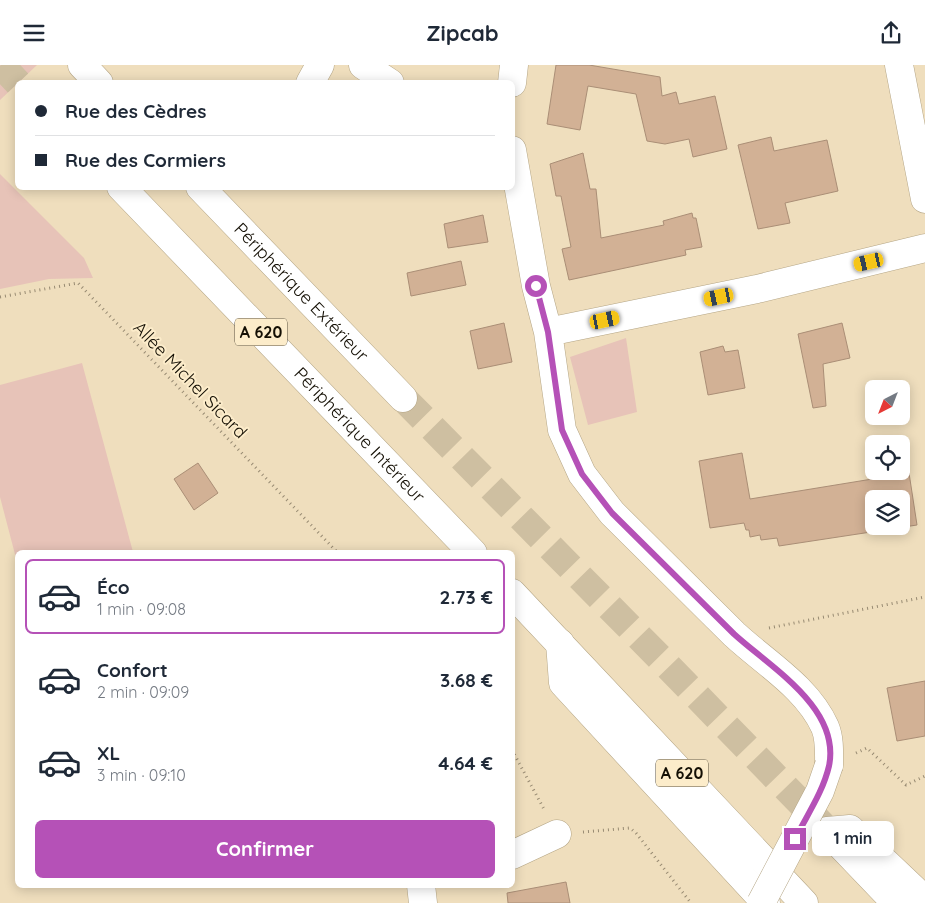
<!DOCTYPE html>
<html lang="fr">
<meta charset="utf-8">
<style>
body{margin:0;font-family:Quicksand,sans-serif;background:#f6f6f7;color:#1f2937;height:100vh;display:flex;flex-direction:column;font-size:19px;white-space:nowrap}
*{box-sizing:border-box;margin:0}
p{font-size:16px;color:#747a83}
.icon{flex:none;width:28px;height:28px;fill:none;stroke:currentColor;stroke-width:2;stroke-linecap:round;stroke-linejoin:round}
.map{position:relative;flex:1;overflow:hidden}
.side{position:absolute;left:15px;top:485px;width:500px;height:338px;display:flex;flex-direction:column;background:#fff;border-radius:8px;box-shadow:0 2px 12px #0003}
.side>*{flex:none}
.guide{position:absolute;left:15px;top:15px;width:500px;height:110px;border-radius:8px;box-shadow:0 2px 12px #0003;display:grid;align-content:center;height:110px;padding:0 20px;background:#fff}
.needle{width:32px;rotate:222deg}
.buttons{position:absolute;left:865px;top:315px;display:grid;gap:10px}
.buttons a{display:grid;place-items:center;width:45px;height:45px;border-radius:8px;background:#fff;box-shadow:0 2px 12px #0003;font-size:25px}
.end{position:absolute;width:22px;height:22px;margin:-11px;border:6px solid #b551b7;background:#fff;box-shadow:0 0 0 2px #fff}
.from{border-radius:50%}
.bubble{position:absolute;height:35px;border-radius:8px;background:#fff;box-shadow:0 2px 12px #0003;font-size:16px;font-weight:700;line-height:35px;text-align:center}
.car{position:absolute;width:15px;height:30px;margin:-15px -8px;border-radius:6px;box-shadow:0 0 4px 1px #0007;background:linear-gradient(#f5c518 24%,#345 0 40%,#f5c518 0 76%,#345 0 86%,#f5c518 0)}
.guide b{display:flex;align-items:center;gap:18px;height:48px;font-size:19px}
.guide b+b{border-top:1px solid #e0e1e3}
.guide i{width:12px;height:12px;background:#1f2937}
ul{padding:9px 0 0;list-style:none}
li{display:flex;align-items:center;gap:15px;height:75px;margin:0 10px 8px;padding:0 10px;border:2px solid transparent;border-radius:8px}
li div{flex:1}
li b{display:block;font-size:19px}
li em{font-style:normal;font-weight:700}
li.active{border-color:#b551b7}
li>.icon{width:45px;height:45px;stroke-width:1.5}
.button{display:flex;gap:10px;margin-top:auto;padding:10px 20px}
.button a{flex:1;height:58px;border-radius:8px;background:#b551b7;color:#fff;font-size:20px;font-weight:700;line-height:58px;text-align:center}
header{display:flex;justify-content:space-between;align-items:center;height:65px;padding:0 20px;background:#fff;font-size:22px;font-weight:700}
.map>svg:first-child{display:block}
.green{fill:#e7c3b8}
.building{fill:#d2b195;stroke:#aa8e76;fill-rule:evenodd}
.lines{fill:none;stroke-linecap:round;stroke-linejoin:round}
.highway-tunnel{stroke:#cebfa1;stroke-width:28;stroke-dasharray:28 14;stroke-linecap:butt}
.minor-casing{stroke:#b4a585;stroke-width:29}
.highway-casing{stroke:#b4a585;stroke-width:29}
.path{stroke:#978a72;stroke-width:3;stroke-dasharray:1 4;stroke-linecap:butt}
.minor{stroke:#fff;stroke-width:28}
.highway{stroke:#fff;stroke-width:28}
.minor-bridge-casing{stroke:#b4a585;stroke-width:29;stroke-linecap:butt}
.minor-bridge{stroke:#fff;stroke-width:28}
.route{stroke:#b551b7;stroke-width:6}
.labels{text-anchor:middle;stroke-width:4;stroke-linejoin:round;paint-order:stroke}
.shield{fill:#fcecca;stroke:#5a513f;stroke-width:1}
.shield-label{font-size:16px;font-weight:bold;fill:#140f04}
.street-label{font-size:18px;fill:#140f04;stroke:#fcecca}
</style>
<header><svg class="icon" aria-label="menu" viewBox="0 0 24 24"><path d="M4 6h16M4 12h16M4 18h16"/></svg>Zipcab<svg class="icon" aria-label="share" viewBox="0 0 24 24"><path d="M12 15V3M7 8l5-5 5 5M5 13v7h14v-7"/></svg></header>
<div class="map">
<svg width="925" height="838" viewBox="0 0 925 838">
<rect width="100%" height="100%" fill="#efdebd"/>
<path class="green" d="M 0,0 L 37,0 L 0,35 Z
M 0,109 L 84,193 L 93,213 L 49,214 L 0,224 Z
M 626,273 L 637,347 L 588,360 L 570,292 Z
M 82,298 L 133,487 L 18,488 L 17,497 L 0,432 L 0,320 Z"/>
<path class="building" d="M 556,0 L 589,0 L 660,12 L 662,31 L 676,27 L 679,39 L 715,31 L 727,84 L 693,92 L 689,74 L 665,79 L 647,76 L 636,29 L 588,21 L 580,65 L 547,59 Z
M 771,72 L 774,86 L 827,75 L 838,126 L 785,138 L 790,158 L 758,164 L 738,80 Z
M 583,88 L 590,124 L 596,124 L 601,173 L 664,160 L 663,156 L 692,148 L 693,153 L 696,153 L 702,182 L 685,185 L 686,190 L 569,215 L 562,184 L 571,182 L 561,131 L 556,131 L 550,99 Z
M 483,150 L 488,177 L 448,183 L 444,159 Z
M 461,196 L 466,220 L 411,231 L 407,208 Z
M 504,258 L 512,297 L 478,304 L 470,266 Z
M 842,258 L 850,293 L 823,299 L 826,341 L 813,343 L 798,269 Z
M 723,281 L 725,287 L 738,285 L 745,323 L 708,330 L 700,287 Z
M 742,388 L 750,434 L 909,408 L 917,460 L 779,481 L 777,473 L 761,475 L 760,470 L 750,472 L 749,465 L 746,465 L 744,458 L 710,463 L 699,396 ZM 874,434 L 901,434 L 901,461 L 874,461 Z
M 198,398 L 218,428 L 194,445 L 174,414 Z
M 925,616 L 925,671 L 897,676 L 887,623 Z
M 566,817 L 570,838 L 508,838 L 507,828 Z"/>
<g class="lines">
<path class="highway-tunnel" d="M 1,0 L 18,18
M 403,333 L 659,592 L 825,763"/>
<defs>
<path id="minor" d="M 363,0 L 390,18
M 899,0 L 925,134
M 310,18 L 320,0
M 512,18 L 514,0
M 512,85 L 536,221 L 548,267 L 757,224 L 925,183
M 548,267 L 562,365 L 582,409 L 612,448 L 734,569 C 765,598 807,622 825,662 C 830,674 829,687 829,700
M 512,790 L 557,769
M 421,820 L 423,838"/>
<g id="highway">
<path d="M 82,0 L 99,18"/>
<path id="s1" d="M 121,122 L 473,488"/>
<path id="s2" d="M 200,122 L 403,333"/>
<path d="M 512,528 L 804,838"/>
<path d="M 560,578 L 563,618 L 766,838"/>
<path d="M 827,766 L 850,764 L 925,835"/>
<path d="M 830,769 L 896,838"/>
</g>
</defs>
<use href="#minor" class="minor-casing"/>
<use href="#highway" class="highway-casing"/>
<path class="path" d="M 0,232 L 78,218 L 338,488
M 769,563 L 925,532
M 512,685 L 545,746
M 856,688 L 867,683 L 906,720 L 925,711
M 583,767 L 630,763 L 636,768 L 691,838"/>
<use href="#minor" class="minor"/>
<use href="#highway" class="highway"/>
<defs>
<path id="minor-bridge" d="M 761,838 L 820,726 L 829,700"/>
</defs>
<use href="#minor-bridge" class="minor-bridge-casing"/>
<use href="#minor-bridge" class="minor-bridge"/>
</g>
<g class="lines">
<path class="route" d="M 536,221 L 548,267 L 562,365 L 582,409 L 612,448 L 734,569 C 770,602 841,643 829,701 C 823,727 807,750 795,774"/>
</g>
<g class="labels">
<g class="shield">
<rect x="235" y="253.5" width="52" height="27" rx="4"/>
<rect x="656" y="694.5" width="52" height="27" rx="4"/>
</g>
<g class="shield-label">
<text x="261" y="273">A 620</text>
<text x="682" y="714">A 620</text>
</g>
<g class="street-label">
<text dy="6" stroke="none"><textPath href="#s2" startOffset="146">Périphérique Extérieur</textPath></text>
<text transform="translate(190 315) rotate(46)" y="6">Allée Michel Sicard</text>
<text dy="6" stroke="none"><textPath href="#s1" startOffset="344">Périphérique Intérieur</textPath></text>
</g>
</g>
</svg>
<div class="buttons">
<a><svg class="needle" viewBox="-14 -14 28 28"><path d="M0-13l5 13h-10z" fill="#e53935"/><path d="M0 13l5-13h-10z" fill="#747a83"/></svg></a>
<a><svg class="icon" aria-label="locate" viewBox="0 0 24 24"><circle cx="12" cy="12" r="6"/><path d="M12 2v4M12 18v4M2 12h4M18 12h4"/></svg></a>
<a><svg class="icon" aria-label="layers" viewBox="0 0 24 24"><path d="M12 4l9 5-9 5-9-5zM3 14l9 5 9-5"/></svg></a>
</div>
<i class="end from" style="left:536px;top:221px"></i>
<i class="end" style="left:795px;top:774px"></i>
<div class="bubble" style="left:812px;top:756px;width:82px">1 min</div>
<i class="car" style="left:869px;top:197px;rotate:257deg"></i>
<i class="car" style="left:719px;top:232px;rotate:258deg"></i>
<i class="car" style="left:605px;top:255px;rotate:78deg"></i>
<div class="guide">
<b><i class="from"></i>Rue des Cèdres</b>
<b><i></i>Rue des Cormiers</b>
</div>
<section class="side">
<ul>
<li class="active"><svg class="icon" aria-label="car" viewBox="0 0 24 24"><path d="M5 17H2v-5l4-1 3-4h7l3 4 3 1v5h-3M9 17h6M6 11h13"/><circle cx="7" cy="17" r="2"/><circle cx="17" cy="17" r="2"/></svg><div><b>Éco</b><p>1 min · 09:08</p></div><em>2.73 €</em></li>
<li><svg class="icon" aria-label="car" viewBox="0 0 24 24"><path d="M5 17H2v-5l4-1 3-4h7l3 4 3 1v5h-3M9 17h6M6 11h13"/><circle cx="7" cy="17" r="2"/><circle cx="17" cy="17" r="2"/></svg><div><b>Confort</b><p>2 min · 09:09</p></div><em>3.68 €</em></li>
<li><svg class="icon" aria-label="car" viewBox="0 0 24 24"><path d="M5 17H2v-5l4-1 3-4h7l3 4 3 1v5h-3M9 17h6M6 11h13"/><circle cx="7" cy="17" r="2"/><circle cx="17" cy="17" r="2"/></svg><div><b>XL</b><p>3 min · 09:10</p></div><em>4.64 €</em></li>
</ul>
<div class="button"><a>Confirmer</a></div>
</section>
</div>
